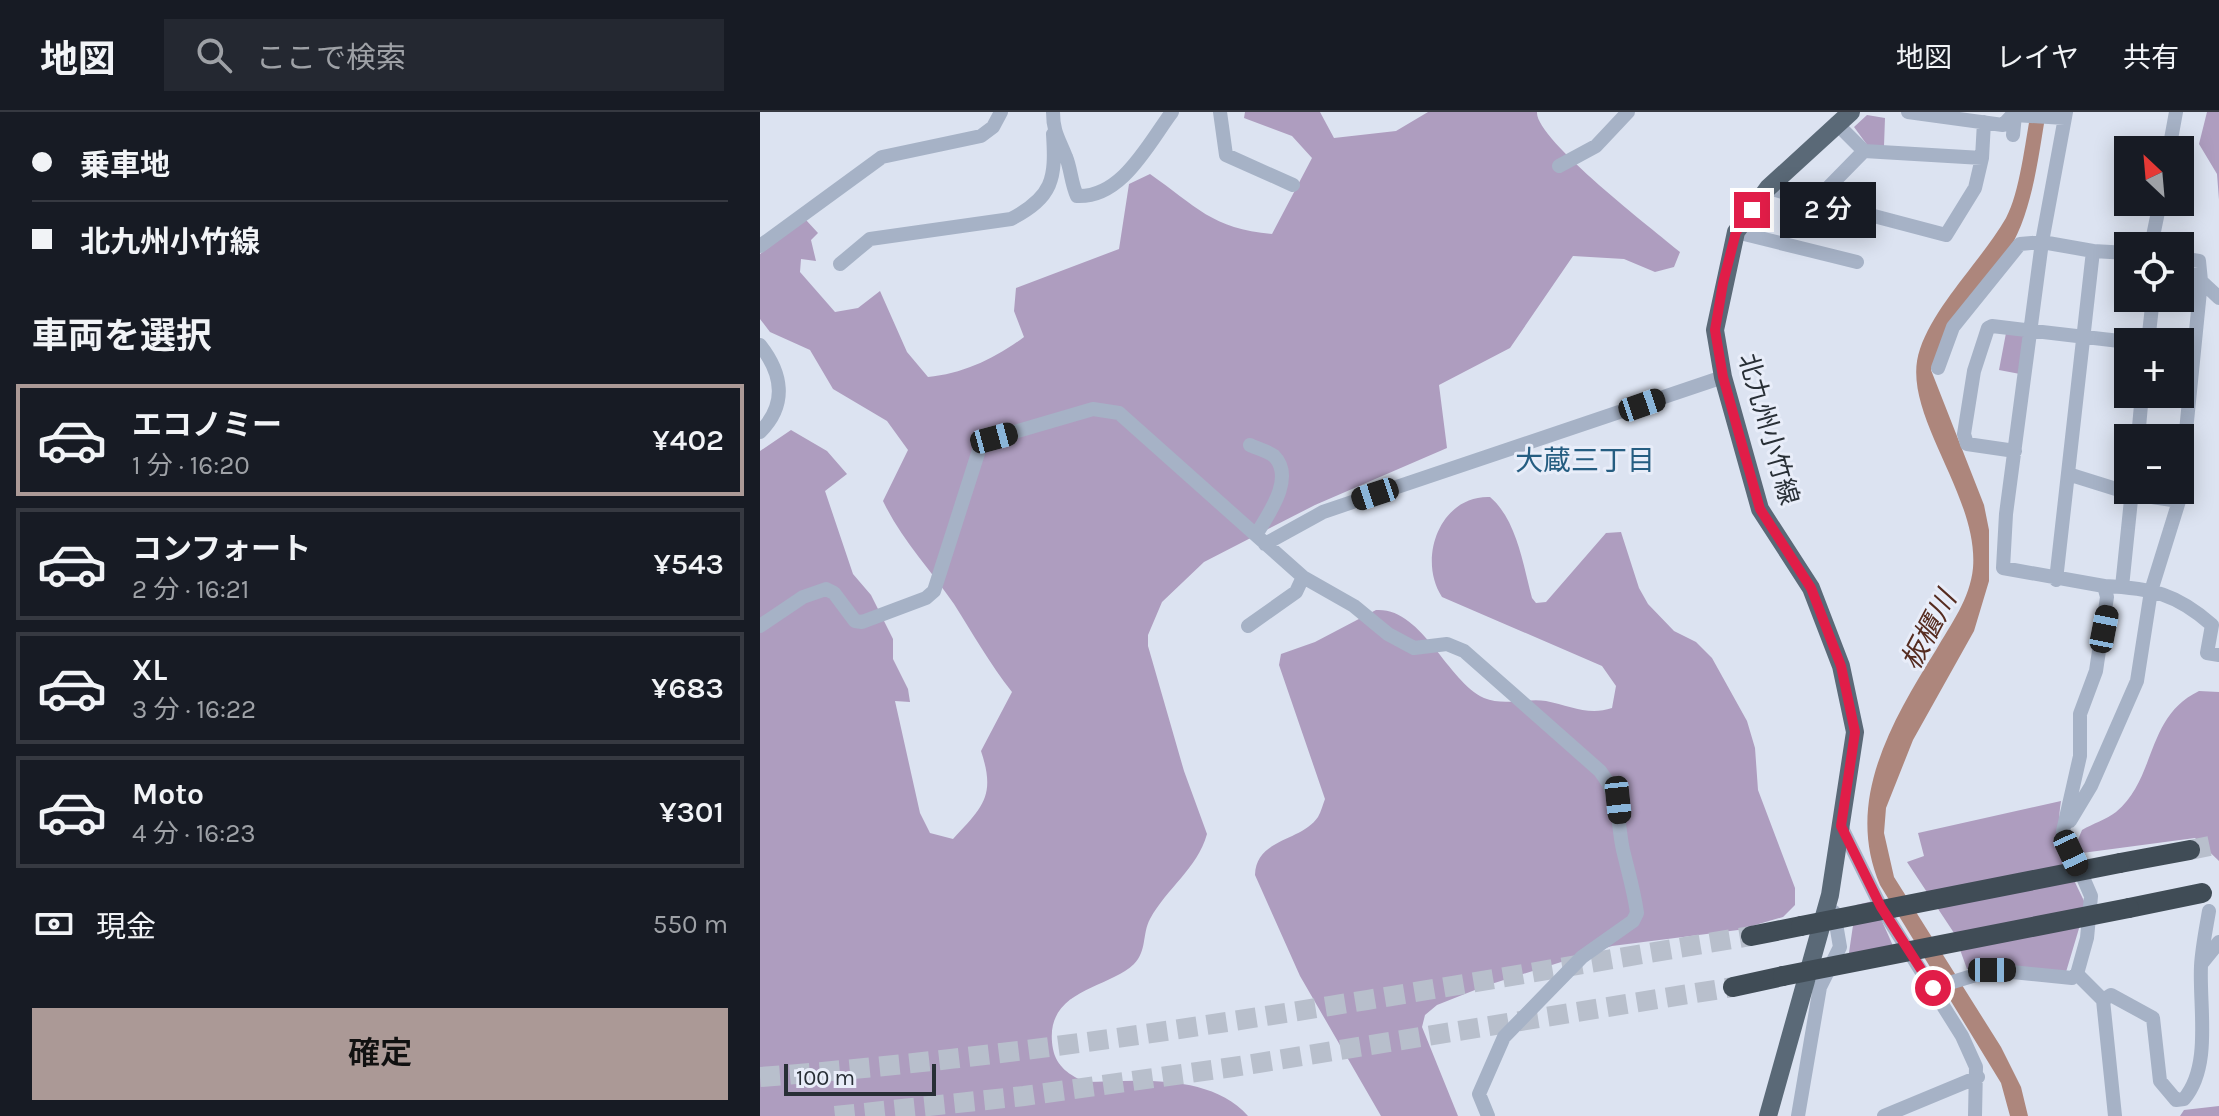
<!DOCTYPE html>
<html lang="ja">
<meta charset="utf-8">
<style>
body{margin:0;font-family:Karla,"Noto Sans JP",sans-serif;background:#242831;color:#f1f3f6;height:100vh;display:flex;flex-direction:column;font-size:30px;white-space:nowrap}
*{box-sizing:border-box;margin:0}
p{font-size:26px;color:#9ea1a6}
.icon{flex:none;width:44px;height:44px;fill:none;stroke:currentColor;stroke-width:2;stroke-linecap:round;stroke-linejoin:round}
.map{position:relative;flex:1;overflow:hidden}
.panel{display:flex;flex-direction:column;background:#171b24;width:760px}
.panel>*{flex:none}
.banner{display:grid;align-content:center;height:176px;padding:0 32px;background:#171b24}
.needle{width:52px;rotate:334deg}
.fabs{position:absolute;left:1354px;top:24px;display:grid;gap:16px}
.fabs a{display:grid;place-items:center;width:80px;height:80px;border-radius:0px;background:#171b24;box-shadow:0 4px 20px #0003;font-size:40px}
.scale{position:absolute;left:24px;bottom:20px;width:152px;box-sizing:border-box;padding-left:8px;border:4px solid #282f36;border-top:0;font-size:22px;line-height:28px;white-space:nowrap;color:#282f36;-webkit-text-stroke:6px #e8edf9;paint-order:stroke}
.end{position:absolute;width:36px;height:36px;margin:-18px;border:10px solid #e11d48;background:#fff;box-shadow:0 0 0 4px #fff}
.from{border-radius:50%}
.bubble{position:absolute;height:56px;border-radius:0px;background:#171b24;box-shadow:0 4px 20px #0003;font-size:26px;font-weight:600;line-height:56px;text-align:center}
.car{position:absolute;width:24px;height:48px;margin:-24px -12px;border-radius:10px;box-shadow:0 0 6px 2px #0007;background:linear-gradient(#222 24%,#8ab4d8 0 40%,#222 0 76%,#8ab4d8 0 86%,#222 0)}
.banner b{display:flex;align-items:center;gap:28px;height:76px;font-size:30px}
.banner b+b{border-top:2px solid #363941}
.banner i{width:20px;height:20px;background:#f1f3f6}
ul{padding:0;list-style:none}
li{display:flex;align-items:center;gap:24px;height:112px;margin:0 16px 12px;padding:0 16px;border:4px solid #363941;border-radius:0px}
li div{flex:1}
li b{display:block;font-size:30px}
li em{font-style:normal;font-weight:600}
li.current{border-color:#ab9996}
li>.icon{width:72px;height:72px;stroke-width:1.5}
h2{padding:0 32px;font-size:36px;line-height:96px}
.pay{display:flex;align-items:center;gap:20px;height:88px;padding:0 32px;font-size:30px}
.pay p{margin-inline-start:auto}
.action{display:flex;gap:16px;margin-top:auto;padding:16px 32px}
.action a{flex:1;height:92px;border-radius:0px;background:#ab9996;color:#111;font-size:32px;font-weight:600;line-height:92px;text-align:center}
header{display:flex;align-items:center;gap:48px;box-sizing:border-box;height:112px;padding:0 40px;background:#171b24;border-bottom:2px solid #363941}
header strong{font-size:38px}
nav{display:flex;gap:44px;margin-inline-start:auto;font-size:28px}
.search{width:560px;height:72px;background:#242831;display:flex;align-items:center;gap:20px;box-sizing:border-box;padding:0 28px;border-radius:0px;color:#9ea1a6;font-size:30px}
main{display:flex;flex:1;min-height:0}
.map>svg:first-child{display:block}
.green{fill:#ae9dbf}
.water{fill:#ad867c}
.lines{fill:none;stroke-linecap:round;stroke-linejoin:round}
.highway-tunnel{stroke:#b8bfcc;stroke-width:20;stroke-dasharray:20 10;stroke-linecap:butt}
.minor{stroke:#a6b2c6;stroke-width:14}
.major{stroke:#5a6977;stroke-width:18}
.highway{stroke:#404c56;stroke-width:20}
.highway-bridge{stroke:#404c56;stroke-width:20}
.route{stroke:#e11d48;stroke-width:10}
.labels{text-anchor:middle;stroke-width:6;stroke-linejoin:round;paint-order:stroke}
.street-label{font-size:26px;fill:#282f36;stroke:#e8edf9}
.neighbourhood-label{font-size:28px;fill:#255d81;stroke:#e8edf9}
.water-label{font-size:28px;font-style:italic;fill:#562c20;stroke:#e8edf9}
</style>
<header>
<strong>地図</strong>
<div class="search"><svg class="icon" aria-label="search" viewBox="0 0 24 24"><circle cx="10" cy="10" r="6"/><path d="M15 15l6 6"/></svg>ここで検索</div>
<nav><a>地図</a><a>レイヤ</a><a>共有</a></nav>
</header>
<main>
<section class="panel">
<div class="banner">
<b><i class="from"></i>乗車地</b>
<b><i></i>北九州小竹線</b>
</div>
<h2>車両を選択</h2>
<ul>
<li class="current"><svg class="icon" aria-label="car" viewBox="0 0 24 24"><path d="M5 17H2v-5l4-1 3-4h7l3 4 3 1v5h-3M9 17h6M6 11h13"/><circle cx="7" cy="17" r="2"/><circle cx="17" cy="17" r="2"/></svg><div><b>エコノミー</b><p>1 分 · 16:20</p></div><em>¥402</em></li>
<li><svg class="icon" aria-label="car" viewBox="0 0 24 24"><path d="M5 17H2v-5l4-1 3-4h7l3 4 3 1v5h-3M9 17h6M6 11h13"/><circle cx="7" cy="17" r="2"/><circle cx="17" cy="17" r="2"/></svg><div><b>コンフォート</b><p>2 分 · 16:21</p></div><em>¥543</em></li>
<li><svg class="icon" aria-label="car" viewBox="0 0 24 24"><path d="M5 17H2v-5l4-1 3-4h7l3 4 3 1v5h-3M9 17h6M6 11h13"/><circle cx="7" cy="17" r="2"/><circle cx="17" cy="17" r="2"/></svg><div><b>XL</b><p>3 分 · 16:22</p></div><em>¥683</em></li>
<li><svg class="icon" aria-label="car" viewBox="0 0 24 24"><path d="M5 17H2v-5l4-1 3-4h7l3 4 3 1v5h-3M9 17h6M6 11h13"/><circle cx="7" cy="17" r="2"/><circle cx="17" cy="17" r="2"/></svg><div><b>Moto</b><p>4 分 · 16:23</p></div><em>¥301</em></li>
</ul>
<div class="pay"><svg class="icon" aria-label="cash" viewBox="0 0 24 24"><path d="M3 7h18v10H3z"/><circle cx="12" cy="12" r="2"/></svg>現金<p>550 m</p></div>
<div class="action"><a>確定</a></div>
</section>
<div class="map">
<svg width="1459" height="1004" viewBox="0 0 1459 1004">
<rect width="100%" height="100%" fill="#dce3f1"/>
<path class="green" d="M 485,0 L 560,0 L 574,26 L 636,19 L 668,0 L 777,0 C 775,27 894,118 920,140 L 914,155 L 895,160 L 864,147 L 813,144 L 750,236 L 679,273 L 687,336 L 555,393 L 444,450 L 402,490 L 388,523 L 388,534 L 424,659 L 447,722 C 437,757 407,776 390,807 C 382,822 387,839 374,852 C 347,878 282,877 293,937 C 296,954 310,964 326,970 C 377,969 450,961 488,1004 L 0,1004 L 0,339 L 31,318 L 67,339 L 87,362 L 65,379 L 93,462 L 111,483 L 133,527 L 133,547 L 148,577 L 150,590 L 135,589 L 160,701 L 170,721 L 193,727 C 223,695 236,684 221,639 L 252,580 C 230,552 213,522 194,492 C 170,457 141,427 123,389 L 148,338 L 127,309 L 73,277 L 50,238 L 10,220 L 0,207 L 0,142 L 46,108 L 58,121 L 51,128 L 56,149 L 41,147 L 40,160 L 75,200 L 98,196 L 120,179 L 147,240 L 168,265 C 203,262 236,246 264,225 L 254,199 L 256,176 L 359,137 L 369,72 L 390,62 C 436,94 452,117 512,122 L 552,46 L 532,24 L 484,6 Z
M 1447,0 L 1459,0 L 1459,88 L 1457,62 L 1439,32 Z
M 1107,3 L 1125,6 L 1124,34 L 1108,34 L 1094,15 Z
M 1246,221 L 1265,223 L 1260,262 L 1239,258 Z
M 730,385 C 757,408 763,453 772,486 L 776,491 L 786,490 L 846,421 L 861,420 L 879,476 L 888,492 L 914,519 L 936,530 L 952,546 L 987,609 L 995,636 L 998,678 L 1035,776 L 1035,793 L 1023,805 L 978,818 L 852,834 L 725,874 L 677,893 L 665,903 L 662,915 L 698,1004 L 621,1004 L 540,864 L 495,763 C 496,726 541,730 558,705 C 561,700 563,692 565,687 L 519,553 L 521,542 L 555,530 L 616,498 C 662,495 687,569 724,586 C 743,594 767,586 786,589 C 810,594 829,604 852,596 L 856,574 L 842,554 L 682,485 C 657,447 680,383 730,385 Z
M 1439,579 L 1459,580 L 1459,749 L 1435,726 L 1322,741 L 1317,730 L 1322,718 C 1332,712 1347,707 1356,700 C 1397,666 1385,605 1439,579 Z
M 1301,689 C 1294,732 1308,755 1326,793 L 1306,860 L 1207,857 L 1194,821 L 1147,750 L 1164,744 L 1158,721 Z
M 1113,789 L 1138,845 L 1086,861 L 1096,793 Z
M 1459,994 L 1459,1004 L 1420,1004 L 1424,998 Z"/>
<path class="water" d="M 1271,0 L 1286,0 C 1278,45 1273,98 1249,138 C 1224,179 1187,212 1171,258 L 1224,393 L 1229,418 L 1229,469 L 1214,519 L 1153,628 L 1126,696 L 1124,721 L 1134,765 L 1241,935 L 1261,975 L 1268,1004 L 1250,1004 L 1241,971 L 1120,773 C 1084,689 1132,609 1176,538 C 1191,512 1210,487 1213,456 C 1219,381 1138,299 1160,237 C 1176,191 1221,149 1246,106 C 1260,80 1265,30 1271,0 Z"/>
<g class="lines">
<path class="highway-tunnel" d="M 1430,738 L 1459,732
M 0,965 C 333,940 662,878 991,824
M 75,1004 L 264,984 L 473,955 L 973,875"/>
<path class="minor" d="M 293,0 C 293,20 299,27 306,45 C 311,57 311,71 317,84 C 362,86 388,32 412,0
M 460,0 L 466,43 L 533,73
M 1148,0 L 1243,13 L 1255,0
M 1253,23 L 1255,3 L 1305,6
M 1409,38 L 1416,0
M 1222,46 L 1224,10
M 799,54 L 836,34 L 868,0
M 1008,76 L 1186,123 L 1215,76 L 1222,46 L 1104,39 L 1076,11
M 1055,89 L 1104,39
M 976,120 L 1097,150
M 0,134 L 122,45 L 221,24 L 233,15 L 241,0
M 1391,134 L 1400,90
M 1333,139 L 1368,141
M 80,152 L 110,127 L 251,107 C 293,85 296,67 293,22
M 1441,169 L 1459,186
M 1388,230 L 1393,186
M 0,233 C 22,261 28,292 0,320
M 1178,256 L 1193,215 L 1260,132 L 1282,130 L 1246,402 L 1243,456 L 1344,474 L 1347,485 L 1336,559 L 1320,602 L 1320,644 L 1303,719 L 1331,784 L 1327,826 L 1317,862 L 1343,888 L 1355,1004
M 1378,326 L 1382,282
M 490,333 C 496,336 508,339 514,344 C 536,366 507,404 496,423
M 1255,339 L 1207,332 L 1204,322 L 1214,259 L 1228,216 L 1232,214 L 1368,230
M 1308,362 L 1372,382 L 1419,389
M 505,432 L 563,400 L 963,265
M 1296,468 L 1333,139 L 1282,130 L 1306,0
M 1344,474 C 1392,476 1417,482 1452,513 L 1447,541 L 1459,543
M 1362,475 L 1372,378
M 0,514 L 43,485 L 66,477 L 74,481 L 95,509 L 102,510 L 166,486 L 174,479 L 220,335 L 234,326 L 333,297 L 359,301 L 543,465 L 594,494 L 628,522 L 654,536 L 687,532 L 704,539 L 840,659 C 862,688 856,705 863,738 C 868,759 874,779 877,801 L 873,809 L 822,845 L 744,925 L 719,982 L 728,1004
M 488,514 L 536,480 L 543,465
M 1310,709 L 1331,674 L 1377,569 L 1391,479 L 1419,389 L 1441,169 L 1439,149 L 1420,146
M 1081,714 L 1121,795 L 1202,924 L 1216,955 L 1215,1004
M 1442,851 L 1459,830
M 1173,876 L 1232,858 L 1312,866 L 1317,862
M 1343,888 L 1351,883 L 1393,906 L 1400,969 L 1416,988 L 1424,987 C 1452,954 1439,895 1441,854 C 1442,836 1446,817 1449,799
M 1038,1004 L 1060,875 L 1080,835 L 1074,800
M 1124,1004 L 1218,965"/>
<path class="major" d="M 1008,1004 L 1070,783 L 1095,620 L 1081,554 L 1051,476 L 1000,397 L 963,265 L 955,218 L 976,120 L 1008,76 L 1091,0"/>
<path class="highway" d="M 1360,751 L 1430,738
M 1369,796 L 1442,781
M 991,824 L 1041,814
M 973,875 L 1023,864"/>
<path class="highway-bridge" d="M 1041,814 L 1360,751
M 1023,864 L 1369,796"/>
</g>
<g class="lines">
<path class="route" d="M 992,98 L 976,120 L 963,171 L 955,218 L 963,265 L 1000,397 L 1051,476 L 1081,554 L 1095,620 L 1081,714 L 1121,795 L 1173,876"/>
</g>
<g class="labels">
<g class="street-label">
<text transform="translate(1009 317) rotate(74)" y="9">北九州小竹線</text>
</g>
<g class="neighbourhood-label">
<text x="825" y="358">大蔵三丁目</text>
</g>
<g class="water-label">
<text transform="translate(1168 518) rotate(-62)" y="10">板櫃川</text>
</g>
</g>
</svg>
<div class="fabs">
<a><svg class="needle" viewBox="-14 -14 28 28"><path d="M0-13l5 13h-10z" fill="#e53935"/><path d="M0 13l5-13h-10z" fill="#9ea1a6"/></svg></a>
<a><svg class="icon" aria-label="locate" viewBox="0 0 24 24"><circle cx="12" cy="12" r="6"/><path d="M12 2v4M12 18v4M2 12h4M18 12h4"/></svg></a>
<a>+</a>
<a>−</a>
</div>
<div class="scale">100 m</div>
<i class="end from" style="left:1173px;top:876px"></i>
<i class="end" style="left:992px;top:98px"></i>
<div class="bubble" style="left:1020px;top:70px;width:96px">2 分</div>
<i class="car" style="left:882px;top:293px;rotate:71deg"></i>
<i class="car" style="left:234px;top:326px;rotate:75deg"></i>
<i class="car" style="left:615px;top:382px;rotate:252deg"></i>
<i class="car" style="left:1344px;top:517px;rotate:11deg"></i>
<i class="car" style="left:858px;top:688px;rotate:174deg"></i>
<i class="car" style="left:1311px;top:741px;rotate:155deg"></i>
<i class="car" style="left:1232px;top:858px;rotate:90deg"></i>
</div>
</main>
